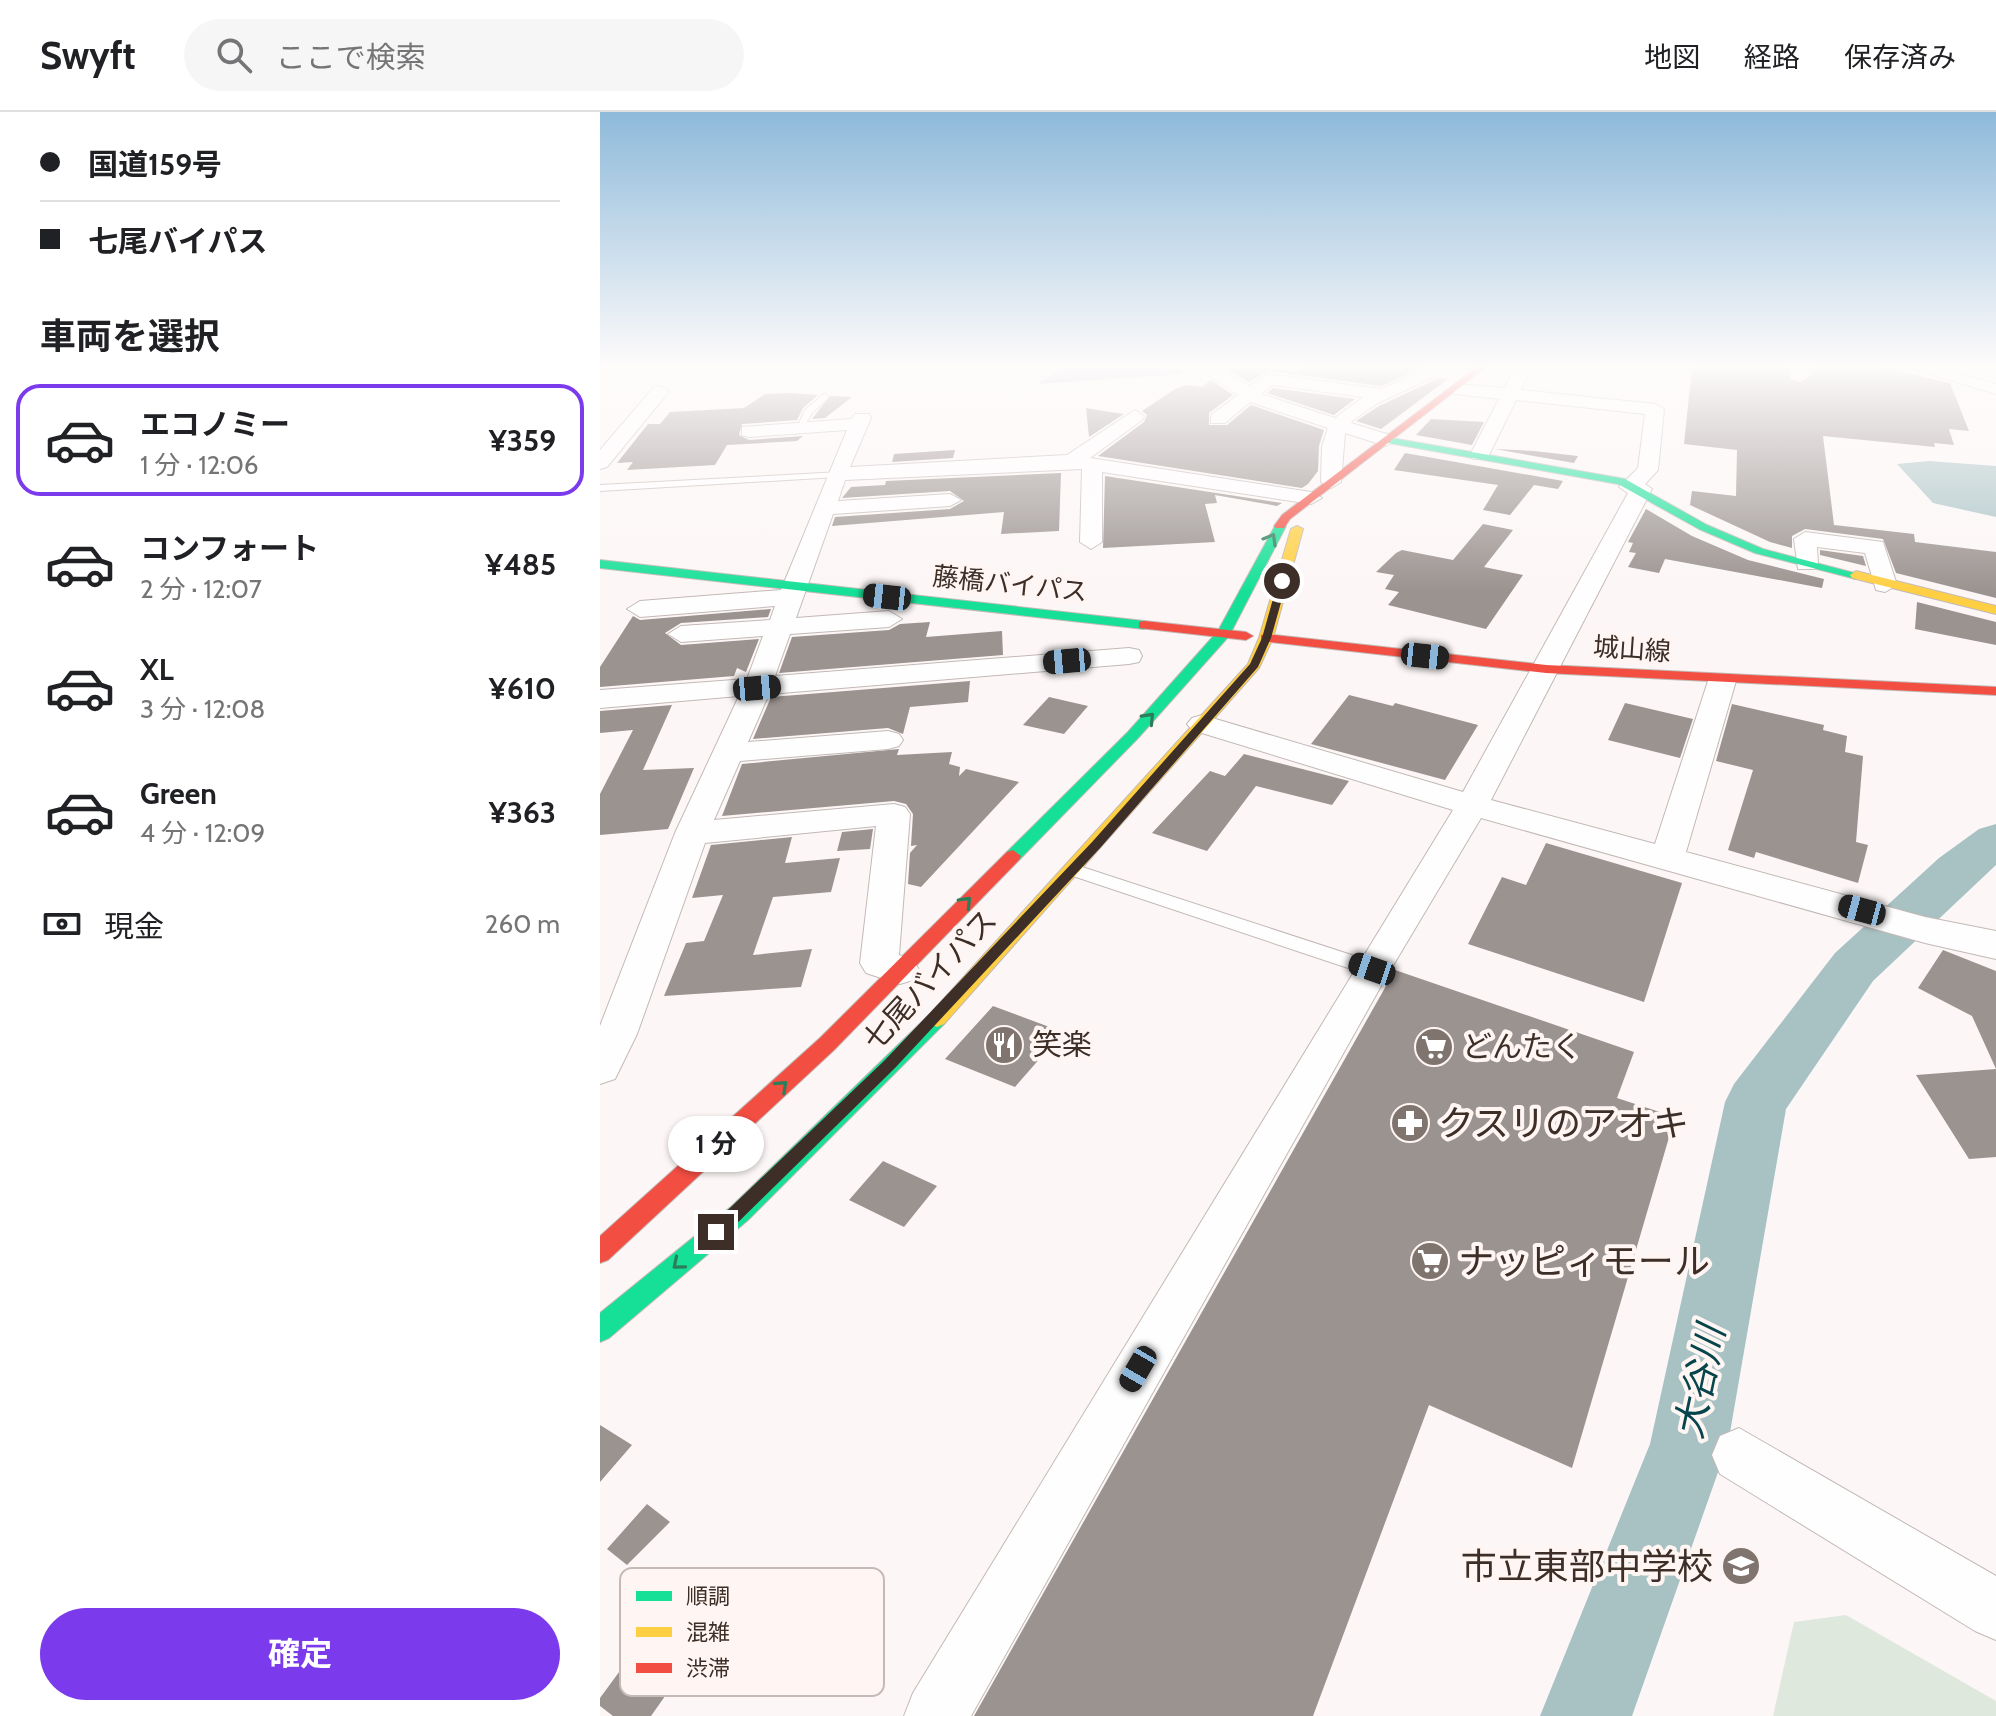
<!DOCTYPE html>
<html lang="ja">
<meta charset="utf-8">
<style>
body{margin:0;font-family:Cabin,"Noto Sans JP",sans-serif;background:#f6f6f6;color:#202124;height:100vh;display:flex;flex-direction:column;font-size:30px;white-space:nowrap}
*{box-sizing:border-box;margin:0}
p{font-size:26px;color:#757577}
.icon{flex:none;width:44px;height:44px;fill:none;stroke:currentColor;stroke-width:2;stroke-linecap:round;stroke-linejoin:round}
.map{position:relative;flex:1;overflow:hidden}
.drawer{display:flex;flex-direction:column;background:#fff;width:600px}
.drawer>*{flex:none}
.top-card{display:grid;align-content:center;height:176px;padding:0 40px;background:#fff}
.end{position:absolute;width:36px;height:36px;margin:-18px;border:10px solid #3d2e27;background:#fff;box-shadow:0 0 0 4px #fff}
.from{border-radius:50%}
.bubble{position:absolute;height:56px;border-radius:28px;background:#fff;box-shadow:0 2px 6px #0004;font-size:26px;font-weight:700;line-height:56px;text-align:center}
.car{position:absolute;width:24px;height:48px;margin:-24px -12px;border-radius:10px;box-shadow:0 0 6px 2px #0007;background:linear-gradient(#222 24%,#8ab4d8 0 40%,#222 0 76%,#8ab4d8 0 86%,#222 0)}
.top-card b{display:flex;align-items:center;gap:28px;height:76px;font-size:30px}
.top-card b+b{border-top:2px solid #e0e0e0}
.top-card i{width:20px;height:20px;background:#202124}
ul{padding:0;list-style:none}
li{display:flex;align-items:center;gap:24px;height:112px;margin:0 16px 12px;padding:0 24px;border:4px solid transparent;border-radius:24px}
li div{flex:1}
li b{display:block;font-size:30px}
li em{font-style:normal;font-weight:700}
li.selected{border-color:#7c3aed}
li>.icon{width:72px;height:72px;stroke-width:1.5}
h2{padding:0 40px;font-size:36px;line-height:96px}
.pay{display:flex;align-items:center;gap:20px;height:88px;padding:0 40px;font-size:30px}
.pay p{margin-inline-start:auto}
.primary-button{display:flex;gap:16px;margin-top:auto;padding:16px 40px}
.primary-button a{flex:1;height:92px;border-radius:48px;background:#7c3aed;color:#fff;font-size:32px;font-weight:700;line-height:92px;text-align:center}
header{display:flex;align-items:center;gap:48px;box-sizing:border-box;height:112px;padding:0 40px;background:#fff;border-bottom:2px solid #e0e0e0}
header strong{font-size:38px}
nav{display:flex;gap:44px;margin-inline-start:auto;font-size:28px}
.search{width:560px;height:72px;background:#f6f6f6;display:flex;align-items:center;gap:20px;box-sizing:border-box;padding:0 28px;border-radius:44px;color:#757577;font-size:30px}
main{display:flex;flex:1;min-height:0}
.map>svg:first-child{display:block}
.green{fill:#dfe8dd}
.water{fill:#a8c2c4}
.lines{fill:none;stroke-linecap:round;stroke-linejoin:round}
.river{fill:#a8c2c4;fill-rule:evenodd}
.building{fill:#9b9390}
.lane-casing{stroke:#c2b9b6;stroke-width:2}
.street-casing{stroke:#c2b9b6;stroke-width:2}
.fast-casing{stroke:#c2b9b6;stroke-width:2}
.slow-casing{stroke:#c2b9b6;stroke-width:2}
.jam-casing{stroke:#c2b9b6;stroke-width:2}
.lane{fill:#fffefe;fill-rule:evenodd}
.street{fill:#fffefe;fill-rule:evenodd}
.fast{fill:#16e098;fill-rule:evenodd}
.slow{fill:#ffcf43;fill-rule:evenodd}
.jam{fill:#f24e42;fill-rule:evenodd}
.oneway{stroke:#2b7e5a}
.route{fill:#3d2e27}
.labels{text-anchor:middle;stroke-width:8;stroke-linejoin:round;paint-order:stroke}
.far-street-label{font-size:26px;fill:#3d2e27;stroke:#fff6f3}
.street-label{font-size:30px;fill:#3d2e27;stroke:#fff6f3}
.poi-label{font-size:30px;fill:#3d2e27;stroke:#fff6f3;text-anchor:start}
.near-poi-label{font-size:36px;fill:#3d2e27;stroke:#fff6f3;text-anchor:start}
.near-water-label{font-size:38px;font-style:italic;fill:#05454b;stroke:#fff6f3}
.key{fill:#fff6f3;stroke:#c5bab6;stroke-width:2}
.key-label{font-size:22px;fill:#3d2e27}
</style>
<header>
<strong>Swyft</strong>
<div class="search"><svg class="icon" aria-label="search" viewBox="0 0 24 24"><circle cx="10" cy="10" r="6"/><path d="M15 15l6 6"/></svg>ここで検索</div>
<nav><a>地図</a><a>経路</a><a>保存済み</a></nav>
</header>
<main>
<section class="drawer">
<div class="top-card">
<b><i class="from"></i>国道159号</b>
<b><i></i>七尾バイパス</b>
</div>
<h2>車両を選択</h2>
<ul>
<li class="selected"><svg class="icon" aria-label="car" viewBox="0 0 24 24"><path d="M5 17H2v-5l4-1 3-4h7l3 4 3 1v5h-3M9 17h6M6 11h13"/><circle cx="7" cy="17" r="2"/><circle cx="17" cy="17" r="2"/></svg><div><b>エコノミー</b><p>1 分 · 12:06</p></div><em>¥359</em></li>
<li><svg class="icon" aria-label="car" viewBox="0 0 24 24"><path d="M5 17H2v-5l4-1 3-4h7l3 4 3 1v5h-3M9 17h6M6 11h13"/><circle cx="7" cy="17" r="2"/><circle cx="17" cy="17" r="2"/></svg><div><b>コンフォート</b><p>2 分 · 12:07</p></div><em>¥485</em></li>
<li><svg class="icon" aria-label="car" viewBox="0 0 24 24"><path d="M5 17H2v-5l4-1 3-4h7l3 4 3 1v5h-3M9 17h6M6 11h13"/><circle cx="7" cy="17" r="2"/><circle cx="17" cy="17" r="2"/></svg><div><b>XL</b><p>3 分 · 12:08</p></div><em>¥610</em></li>
<li><svg class="icon" aria-label="car" viewBox="0 0 24 24"><path d="M5 17H2v-5l4-1 3-4h7l3 4 3 1v5h-3M9 17h6M6 11h13"/><circle cx="7" cy="17" r="2"/><circle cx="17" cy="17" r="2"/></svg><div><b>Green</b><p>4 分 · 12:09</p></div><em>¥363</em></li>
</ul>
<div class="pay"><svg class="icon" aria-label="cash" viewBox="0 0 24 24"><path d="M3 7h18v10H3z"/><circle cx="12" cy="12" r="2"/></svg>現金<p>260 m</p></div>
<div class="primary-button"><a>確定</a></div>
</section>
<div class="map">
<svg width="1396" height="1604" viewBox="0 0 1396 1604">
<rect width="100%" height="100%" fill="#fcf7f6"/>
<path class="green" d="M 1246,1503 L 1396,1589 L 1396,1604 L 1173,1604 L 1194,1510 Z"/>
<path class="water" d="M 463,255 L 579,255 L 583,262 L 438,272 Z
M 1329,349 L 1396,354 L 1396,405 L 1333,391 L 1297,352 Z"/>
<g class="lines">
<path class="river" d="M 1396,712 L 1396,753 L 1273,869 L 1186,997 L 1128,1332 L 1032,1604 L 940,1604 L 1050,1332 L 1125,990 L 1134,972 L 1235,841 L 1339,746 L 1379,717 Z"/>
</g>
<path class="building" d="M 628,255 L 698,259 L 698,255 L 825,255 L 781,274 L 669,259 L 649,270 L 626,257 Z
M 1092,255 L 1188,255 L 1191,267 L 1200,270 L 1212,263 L 1210,255 L 1283,255 L 1350,271 L 1369,319 L 1349,317 L 1354,333 L 1334,331 L 1335,335 L 1223,324 L 1234,413 L 1314,422 L 1315,430 L 1396,440 L 1396,486 L 1296,461 L 1283,427 L 1205,417 L 1192,424 L 1192,436 L 1170,430 L 1090,393 L 1092,379 L 1136,384 L 1137,338 L 1084,332 Z
M 839,266 L 848,267 L 781,317 L 756,309 L 779,294 Z
M 611,268 L 633,283 L 609,301 L 609,313 L 627,313 L 651,293 L 724,318 L 719,334 L 718,359 L 708,372 L 702,376 L 498,344 L 544,310 L 547,303 L 542,299 L 575,277 L 586,273 L 602,275 Z
M 673,276 L 755,287 L 734,303 L 667,281 Z
M 188,281 L 218,283 L 203,296 L 197,308 L 142,312 L 139,323 L 149,328 L 203,324 L 197,329 L 127,333 L 115,353 L 27,358 L 33,350 L 17,351 L 48,312 L 60,312 L 70,300 L 144,296 L 165,282 Z
M 230,284 L 252,285 L 225,306 L 212,307 Z
M 486,296 L 510,300 L 524,302 L 489,325 Z
M 831,307 L 884,310 L 872,333 L 816,323 Z
M 895,337 L 934,339 L 978,344 L 974,351 Z
M 355,338 L 353,346 L 292,350 L 294,342 Z
M 805,341 L 963,369 L 958,377 L 934,373 L 910,403 L 883,398 L 898,373 L 794,358 Z
M 461,361 L 459,419 L 401,422 L 404,400 L 232,414 L 235,405 L 350,397 L 364,389 L 350,379 L 242,386 L 251,375 L 285,373 L 286,369 Z
M 505,364 L 682,391 L 677,394 L 615,383 L 617,391 L 605,392 L 615,430 L 503,436 Z
M 1046,397 L 1092,424 L 1148,448 L 1224,467 L 1222,476 L 1065,447 L 1059,461 L 1028,455 L 1036,441 L 1029,440 L 1033,431 L 1028,430 Z
M 883,412 L 913,418 L 884,455 L 923,463 L 886,517 L 788,493 L 799,480 L 785,477 L 794,463 L 776,460 L 796,441 L 802,438 L 853,448 Z
M 1220,438 L 1263,444 L 1266,454 L 1220,443 Z
M 1317,490 L 1396,510 L 1396,533 L 1315,517 Z
M 171,497 L 168,505 L 81,511 L 65,521 L 81,533 L 159,527 L 146,560 L 137,556 L 134,564 L 0,575 L 0,555 L 33,504 L 40,508 Z
M 330,510 L 326,525 L 402,519 L 403,543 L 179,561 L 192,525 L 289,518 L 300,512 Z
M 370,569 L 368,590 L 310,595 L 303,622 L 288,616 L 153,627 L 171,585 Z
M 749,583 L 793,594 L 795,591 L 878,613 L 845,668 L 711,632 Z
M 449,585 L 488,594 L 464,622 L 423,613 Z
M 1025,591 L 1093,607 L 1080,646 L 1008,628 Z
M 1132,592 L 1224,613 L 1223,618 L 1247,624 L 1245,640 L 1263,644 L 1256,730 L 1268,733 L 1258,771 L 1156,740 L 1154,746 L 1128,738 L 1153,658 L 1116,649 Z
M 72,593 L 43,658 L 94,656 L 68,717 L 0,723 L 0,682 L 33,618 L 0,621 L 0,599 Z
M 299,637 L 297,643 L 352,640 L 349,652 L 360,655 L 359,664 L 366,657 L 419,670 L 321,775 L 308,772 L 310,741 L 317,733 L 311,734 L 313,702 L 306,692 L 294,689 L 122,704 L 142,652 Z
M 644,642 L 749,669 L 732,693 L 656,674 L 607,739 L 552,721 L 610,659 L 625,664 Z
M 273,717 L 270,737 L 237,739 L 242,720 Z
M 192,725 L 185,751 L 240,746 L 231,780 L 173,785 L 153,843 L 212,837 L 201,875 L 64,884 L 86,831 L 104,829 L 123,783 L 92,786 L 111,733 Z
M 946,731 L 1082,771 L 1044,890 L 868,832 L 902,765 L 926,773 Z
M 1343,838 L 1396,859 L 1396,957 L 1372,904 L 1318,876 Z
M 795,858 L 1034,940 L 1017,986 L 1075,1005 L 972,1356 L 829,1293 L 713,1604 L 374,1604 Z
M 393,894 L 463,920 L 415,975 L 345,947 Z
M 1396,957 L 1396,1045 L 1369,1047 L 1316,963 Z
M 283,1049 L 337,1074 L 304,1115 L 249,1088 Z
M 0,1313 L 32,1333 L 0,1370 Z
M 47,1392 L 70,1410 L 27,1453 L 7,1437 Z
M 33,1541 L 75,1570 L 51,1604 L 13,1604 L 0,1594 L 0,1586 Z"/>
<g class="lines">
<defs>
<path id="lane" d="M 225,281 L 228,286 L 212,301 L 202,318 L 196,318 L 205,298 Z
M 241,360 L 241,364 L 237,365 L 0,379 L 0,373 Z
M 473,752 L 779,852 L 781,857 L 779,862 L 772,864 L 467,762 L 464,758 Z"/>
<path id="street" d="M 597,255 L 617,255 L 649,274 L 669,262 L 781,277 L 833,255 L 855,255 L 778,291 L 753,308 L 751,311 L 793,324 L 796,328 L 786,334 L 745,321 L 741,370 L 731,376 L 721,370 L 722,334 L 728,316 L 650,290 L 625,311 L 611,311 L 611,303 L 638,283 ZM 672,273 L 763,285 L 735,306 L 661,282 Z
M 915,255 L 931,255 L 921,278 L 1055,292 L 1064,297 L 1058,358 L 1045,372 L 1052,377 L 891,688 L 1055,732 L 1108,569 L 1112,563 L 1132,563 L 1136,569 L 1086,740 L 1325,805 L 1396,819 L 1396,847 L 1325,831 L 881,706 L 785,867 L 371,1604 L 304,1604 L 313,1581 L 853,698 L 592,618 L 587,612 L 592,606 L 602,603 L 863,680 L 1028,381 L 1019,375 L 1038,356 L 1045,302 L 916,288 L 887,347 L 873,347 L 870,343 L 899,287 L 856,282 L 847,277 L 856,272 L 904,276 Z
M 1191,255 L 1207,255 L 1209,262 L 1200,267 L 1194,266 Z
M 1307,255 L 1334,255 L 1396,272 L 1396,282 Z
M 60,274 L 69,279 L 66,283 L 7,355 L 0,357 L 0,338 L 54,275 Z
M 535,298 L 544,304 L 542,308 L 490,346 L 711,380 L 722,386 L 711,392 L 502,360 L 502,430 L 491,437 L 480,430 L 482,357 L 245,368 L 238,389 L 350,382 L 361,388 L 350,394 L 233,402 L 196,506 L 289,499 L 302,507 L 289,515 L 190,522 L 175,564 L 529,536 L 539,538 L 542,544 L 539,550 L 529,552 L 169,582 L 148,630 L 288,619 L 299,622 L 303,628 L 299,634 L 288,637 L 140,649 L 114,708 L 294,692 L 305,695 L 310,702 L 299,843 L 313,848 L 319,858 L 313,868 L 300,872 L 266,861 L 260,851 L 276,714 L 105,731 L 37,922 L 15,967 L 0,972 L 0,914 L 75,721 L 139,584 L 0,596 L 0,578 L 147,567 L 163,524 L 81,530 L 68,522 L 81,514 L 170,508 L 175,494 L 40,505 L 27,497 L 40,489 L 181,478 L 247,318 L 149,325 L 142,323 L 142,315 L 252,307 L 255,302 L 269,302 L 271,306 L 250,355 L 467,343 Z
M 1205,420 L 1283,430 L 1297,473 L 1285,480 L 1276,478 L 1265,441 L 1217,435 L 1218,452 L 1214,457 L 1198,457 L 1194,427 Z
M 1139,1316 L 1396,1464 L 1396,1528 L 1375,1519 L 1120,1362 L 1112,1343 L 1120,1324 Z"/>
<path id="fast" d="M 786,325 L 1025,367 L 1107,413 L 1163,437 L 1262,463 L 1256,467 L 1155,441 L 1099,417 L 1018,372 L 783,330 L 783,326 Z
M 676,412 L 686,414 L 629,524 L 538,626 L 419,748 L 407,748 L 405,744 L 407,740 L 528,620 L 618,519 Z
M 0,448 L 544,509 L 550,513 L 544,517 L 0,456 Z
M 337,899 L 344,902 L 347,907 L 344,912 L 148,1108 L 9,1226 L 0,1230 L 0,1201 L 132,1094 L 330,902 Z"/>
<path id="slow" d="M 697,414 L 703,417 L 673,526 L 659,556 L 344,912 L 337,915 L 330,912 L 327,907 L 330,902 L 648,552 L 659,526 L 691,417 Z
M 1256,459 L 1396,494 L 1396,502 L 1252,466 L 1250,463 Z"/>
<path id="jam" d="M 877,255 L 886,255 L 690,407 L 684,416 L 676,416 L 674,414 L 682,403 Z
M 544,509 L 646,520 L 653,524 L 646,528 L 539,516 L 539,510 Z
M 666,522 L 946,553 L 1396,575 L 1396,583 L 946,561 L 661,529 L 661,523 Z
M 413,738 L 421,744 L 419,748 L 234,938 L 8,1148 L 0,1151 L 0,1124 L 220,926 L 407,740 Z"/>
</defs>
<use href="#lane" class="lane-casing"/>
<use href="#street" class="street-casing"/>
<use href="#fast" class="fast-casing"/>
<use href="#slow" class="slow-casing"/>
<use href="#jam" class="jam-casing"/>
<use href="#lane" class="lane"/>
<use href="#street" class="street"/>
<use href="#fast" class="fast"/>
<use href="#slow" class="slow"/>
<use href="#jam" class="jam"/>
</g>
<defs><path id="oneway-chevron" d="M-2-3.5L2.5 0L-2 3.5" fill="none" stroke-width="1.6" stroke-linecap="round" stroke-linejoin="round" transform="scale(2)"/></defs>
<g class="oneway">
<use href="#oneway-chevron" transform="translate(671 427) rotate(-60)"/>
<use href="#oneway-chevron" transform="translate(549 606) rotate(-47)"/>
<use href="#oneway-chevron" transform="translate(366 790) rotate(-46)"/>
<use href="#oneway-chevron" transform="translate(182 974) rotate(-43)"/>
<use href="#oneway-chevron" transform="translate(78 1152) rotate(140)"/>
</g>
<linearGradient id="sky" x2="0" y2="1"><stop stop-color="#8ebada"/><stop offset="0.53" stop-color="#fefbfb"/><stop offset="1" stop-color="#fefbfb" stop-opacity="0"/></linearGradient>
<rect width="1396" height="480" fill="url(#sky)"/>
<path class="route" d="M 682,466 L 687,469 L 671,526 L 658,555 L 501,735 L 295,956 L 122,1126 L 110,1126 L 110,1115 L 285,948 L 493,729 L 650,552 L 662,526 L 678,469 Z"/>
<defs>
<symbol id="restaurant-disc" viewBox="-11 -11 22 22"><circle r="9.5" fill="#80746f" stroke="#fff6f3"/><path d="M-5-6h1v4h1v-4h1v4h1v-4h1v5L-1.5 .5V6h-2V.5L-5-1ZM5-6V6H3V1.5H1.5Q1.5-4 5-6Z" fill="#fff"/></symbol>
<symbol id="supermarket-disc" viewBox="-11 -11 22 22"><circle r="9.5" fill="#80746f" stroke="#fff6f3"/><path d="M-6-5.5h2.5l.6 2H6L4.5 2H-2.5L-4.4-4H-6ZM-1.5 3.2a1.3 1.3 0 1 0 .1 0ZM3 3.2a1.3 1.3 0 1 0 .1 0Z" fill="#fff"/></symbol>
<symbol id="pharmacy-disc" viewBox="-11 -11 22 22"><circle r="9.5" fill="#80746f" stroke="#fff6f3"/><path d="M-2-6h4v4h4v4h-4v4h-4v-4h-4v-4h4Z" fill="#fff"/></symbol>
<symbol id="school-disc" viewBox="-11 -11 22 22"><circle r="9.5" fill="#80746f" stroke="#fff6f3"/><path d="M0-5L7-2L0 1L-7-2ZM-4 1L0 2.5L4 1V4Q0 6-4 4Z" fill="#fff"/></symbol>
</defs>
<g fill-rule="evenodd">
<use href="#restaurant-disc" x="382" y="911" width="44" height="44"/>
<use href="#supermarket-disc" x="812" y="913" width="44" height="44"/>
<use href="#pharmacy-disc" x="788" y="989" width="44" height="44"/>
<use href="#supermarket-disc" x="808" y="1127" width="44" height="44"/>
<use href="#school-disc" x="1119" y="1432" width="44" height="44"/>
</g>
<g class="labels">
<g class="far-street-label">
<text transform="translate(410 472) rotate(6)" y="9">藤橋バイパス</text>
<text transform="translate(1032 537) rotate(4)" y="9">城山線</text>
</g>
<g class="street-label">
<text transform="translate(330 868) rotate(-47)" y="10">七尾バイパス</text>
</g>
<g class="poi-label">
<text x="432" y="943">笑楽</text>
<text x="862" y="945">どんたく</text>
</g>
<g class="near-poi-label">
<text x="838" y="1024">クスリのアオキ</text>
<text x="858" y="1162">ナッピィモール</text>
<text x="1113" y="1467" text-anchor="end">市立東部中学校</text>
</g>
<g class="near-water-label">
<text transform="translate(1100 1270) rotate(-78)" y="13">大谷川</text>
</g>
</g>
<rect x="20" y="1456" width="264" height="128" rx="12" class="key"/>
<rect x="36" y="1479" width="36" height="10" fill="#16e098"/>
<rect x="36" y="1515" width="36" height="10" fill="#ffcf43"/>
<rect x="36" y="1551" width="36" height="10" fill="#f24e42"/>
<g class="key-label">
<text x="86" y="1492">順調</text>
<text x="86" y="1528">混雑</text>
<text x="86" y="1564">渋滞</text>
</g>
</svg>
<i class="end from" style="left:682px;top:469px"></i>
<i class="end" style="left:116px;top:1120px"></i>
<div class="bubble" style="left:68px;top:1004px;width:96px">1 分</div>
<i class="car" style="left:287px;top:485px;rotate:276deg"></i>
<i class="car" style="left:825px;top:544px;rotate:96deg"></i>
<i class="car" style="left:467px;top:549px;rotate:265deg"></i>
<i class="car" style="left:157px;top:576px;rotate:85deg"></i>
<i class="car" style="left:1262px;top:798px;rotate:285deg"></i>
<i class="car" style="left:772px;top:857px;rotate:289deg"></i>
<i class="car" style="left:538px;top:1257px;rotate:210deg"></i>
</div>
</main>
